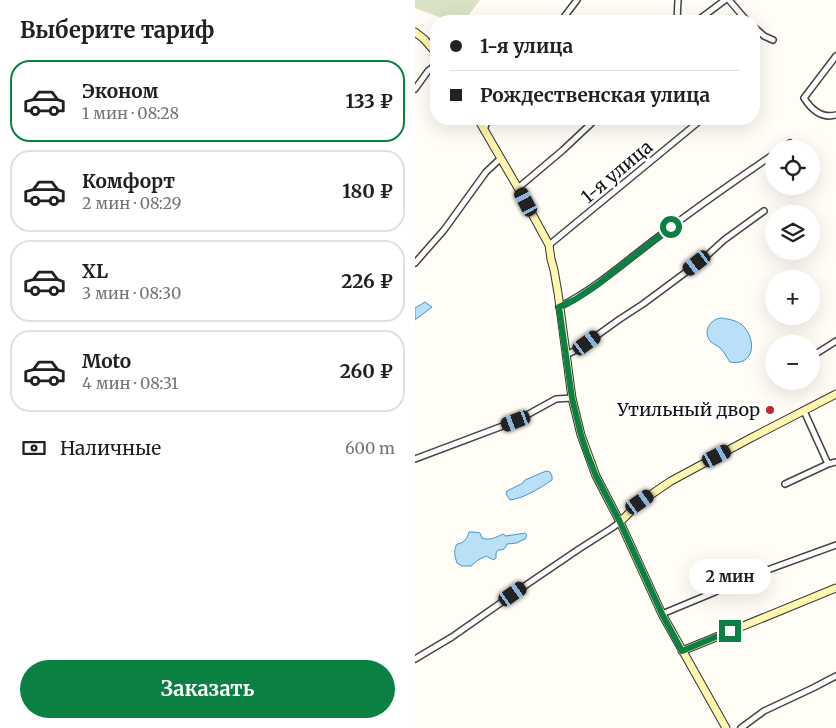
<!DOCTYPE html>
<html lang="ru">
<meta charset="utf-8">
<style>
body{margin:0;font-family:Merriweather,serif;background:#f2f2f2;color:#202124;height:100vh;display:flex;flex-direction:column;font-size:19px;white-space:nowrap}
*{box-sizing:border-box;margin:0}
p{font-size:16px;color:#757577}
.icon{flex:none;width:28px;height:28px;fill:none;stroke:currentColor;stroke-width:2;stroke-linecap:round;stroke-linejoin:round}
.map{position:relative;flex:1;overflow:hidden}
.side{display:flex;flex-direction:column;background:#fff;width:415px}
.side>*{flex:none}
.banner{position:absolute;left:15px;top:15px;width:330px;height:110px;border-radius:20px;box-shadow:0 5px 20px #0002;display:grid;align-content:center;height:110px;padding:0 20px;background:#fff}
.controls{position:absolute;left:350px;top:140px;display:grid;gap:10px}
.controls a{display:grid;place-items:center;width:55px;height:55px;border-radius:50%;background:#fff;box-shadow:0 5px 20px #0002;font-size:25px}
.end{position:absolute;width:22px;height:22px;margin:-11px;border:6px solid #0b8043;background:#fff;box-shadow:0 0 0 2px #fff}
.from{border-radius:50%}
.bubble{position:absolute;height:35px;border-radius:18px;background:#fff;box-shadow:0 5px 20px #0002;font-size:16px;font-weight:700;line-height:35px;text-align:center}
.car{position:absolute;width:15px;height:30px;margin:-15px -8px;border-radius:6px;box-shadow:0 0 4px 1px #0007;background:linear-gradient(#222 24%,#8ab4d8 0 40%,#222 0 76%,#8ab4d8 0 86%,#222 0)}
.banner b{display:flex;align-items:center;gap:18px;height:48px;font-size:19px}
.banner b+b{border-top:1px solid #e0e0e0}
.banner i{width:12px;height:12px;background:#202124}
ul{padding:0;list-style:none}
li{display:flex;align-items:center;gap:15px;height:82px;margin:0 10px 8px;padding:0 10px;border:2px solid #e0e0e0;border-radius:20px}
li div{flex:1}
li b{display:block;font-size:19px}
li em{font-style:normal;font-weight:700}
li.selected{border-color:#0b8043}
li>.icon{width:45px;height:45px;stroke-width:1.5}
h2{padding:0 20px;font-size:22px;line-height:60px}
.pay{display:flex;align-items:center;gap:12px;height:55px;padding:0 20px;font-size:19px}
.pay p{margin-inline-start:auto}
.primary-button{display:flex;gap:10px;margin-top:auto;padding:10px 20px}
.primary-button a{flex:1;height:58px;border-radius:30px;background:#0b8043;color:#fff;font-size:20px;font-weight:700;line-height:58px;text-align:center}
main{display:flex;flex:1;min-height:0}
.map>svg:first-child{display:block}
.cemetery{fill:#d9e3c4}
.water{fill:#b9e0f7;stroke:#3f96cf}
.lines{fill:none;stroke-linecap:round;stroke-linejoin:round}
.street-casing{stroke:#444;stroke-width:8}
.secondary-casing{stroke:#333;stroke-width:9}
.street{stroke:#fff;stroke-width:5}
.secondary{stroke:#fff6b0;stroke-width:7}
.route{stroke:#0b8043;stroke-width:6}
.poi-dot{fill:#c4262e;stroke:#fff;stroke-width:2}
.labels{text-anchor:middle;stroke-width:5;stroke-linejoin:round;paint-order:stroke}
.street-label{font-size:18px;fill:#111;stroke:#fff}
.poi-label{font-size:18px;fill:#111;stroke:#fff;text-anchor:end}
</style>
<main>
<section class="side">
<h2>Выберите тариф</h2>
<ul>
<li class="selected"><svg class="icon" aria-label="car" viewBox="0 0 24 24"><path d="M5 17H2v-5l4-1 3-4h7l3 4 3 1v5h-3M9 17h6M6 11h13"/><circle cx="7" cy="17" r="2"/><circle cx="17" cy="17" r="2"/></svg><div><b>Эконом</b><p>1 мин · 08:28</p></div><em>133 ₽</em></li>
<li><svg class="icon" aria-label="car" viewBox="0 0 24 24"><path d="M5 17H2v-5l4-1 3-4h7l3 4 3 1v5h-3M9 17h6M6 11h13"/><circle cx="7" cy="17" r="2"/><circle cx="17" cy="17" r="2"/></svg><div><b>Комфорт</b><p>2 мин · 08:29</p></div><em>180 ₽</em></li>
<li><svg class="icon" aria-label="car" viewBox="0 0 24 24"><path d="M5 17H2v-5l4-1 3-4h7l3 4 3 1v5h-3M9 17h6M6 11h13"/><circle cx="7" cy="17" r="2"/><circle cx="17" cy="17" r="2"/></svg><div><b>XL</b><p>3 мин · 08:30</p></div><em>226 ₽</em></li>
<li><svg class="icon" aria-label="car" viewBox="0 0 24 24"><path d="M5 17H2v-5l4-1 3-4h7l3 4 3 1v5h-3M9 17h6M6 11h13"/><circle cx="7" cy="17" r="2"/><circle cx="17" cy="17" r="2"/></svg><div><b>Moto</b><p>4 мин · 08:31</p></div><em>260 ₽</em></li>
</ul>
<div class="pay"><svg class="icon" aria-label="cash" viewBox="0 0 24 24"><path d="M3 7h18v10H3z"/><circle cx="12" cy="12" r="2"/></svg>Наличные<p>600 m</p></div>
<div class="primary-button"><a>Заказать</a></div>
</section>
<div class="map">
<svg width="421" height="728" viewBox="0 0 421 728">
<rect width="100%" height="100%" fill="#fffdf5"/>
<path class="cemetery" d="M 0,0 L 65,0 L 49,21 L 35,21 L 0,8 Z"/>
<path class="water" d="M 10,302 L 17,307 L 0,320 L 0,308 Z
M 306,318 C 313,319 320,320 326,324 C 342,337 341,367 315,362 C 312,358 310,353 306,349 C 303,346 299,344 296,342 C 287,332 295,319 306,318 Z
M 131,471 L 135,472 L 137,476 L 137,480 C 125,488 110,498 95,500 L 91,494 L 92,491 L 108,483 L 110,480 Z
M 54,532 L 60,532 L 65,533 L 67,538 C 75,541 81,537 88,534 L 91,536 L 110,533 L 112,535 L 110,539 L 105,541 L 102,543 L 92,544 C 90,549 89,550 83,550 L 81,553 L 81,558 L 79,560 L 71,556 L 63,560 L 56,566 L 47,566 L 42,563 C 40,557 38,550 42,544 C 49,543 52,539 54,532 Z"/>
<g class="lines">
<defs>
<path id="street" d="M 314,0 L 332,21
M 146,21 L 162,0
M 262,21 L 263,0
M 282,21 L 310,0
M 339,27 L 349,36 L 358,40
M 421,56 L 389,98 C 396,109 406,119 421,115
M 0,89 L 13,71 L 21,65
M 69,130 L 73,119
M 367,149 L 375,143
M 103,188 L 148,150 L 181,119
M 134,245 L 287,119
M 0,263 L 29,230 L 71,172 L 86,158
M 144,307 C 182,288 213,259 247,234 C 283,206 321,180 359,154
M 151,355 L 163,349 L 205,319 L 228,304 L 286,261 L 309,240 L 349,211
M 396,357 L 421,341
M 389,411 L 413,464
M 0,459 L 101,421 L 141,399 L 157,398
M 370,484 L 413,464 L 421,462
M 247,614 L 300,592 L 322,581 L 421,545
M 0,659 L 37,637 L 114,583 L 164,549 L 197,528 L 205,522
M 326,728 L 349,711 L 398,688 L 421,676"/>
<path id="secondary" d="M 0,32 L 9,39 L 21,53
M 63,119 L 103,188 L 134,245 L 136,259 L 139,270 L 143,293 L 157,398 L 166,435 L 181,476 L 205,522 L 247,614 L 311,728
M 205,522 L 225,502 L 256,481 L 334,439 L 421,394
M 267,651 L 421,588"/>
</defs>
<use href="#street" class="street-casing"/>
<use href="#secondary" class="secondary-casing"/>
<use href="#street" class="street"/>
<use href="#secondary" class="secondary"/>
</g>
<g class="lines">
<path class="route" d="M 256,227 L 183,284 L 161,299 L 144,307 L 157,398 L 166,435 L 172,453 L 181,476 L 205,522 L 247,614 L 267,651 L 315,631"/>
</g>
<circle class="poi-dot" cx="355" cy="410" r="5"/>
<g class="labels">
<g class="street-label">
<text transform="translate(202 172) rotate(-40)" y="6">1-я улица</text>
</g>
<g class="poi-label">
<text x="345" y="416">Утильный двор</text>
</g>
</g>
</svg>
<div class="controls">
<a><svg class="icon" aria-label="locate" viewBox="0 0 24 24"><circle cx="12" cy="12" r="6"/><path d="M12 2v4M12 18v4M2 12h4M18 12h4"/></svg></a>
<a><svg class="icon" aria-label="layers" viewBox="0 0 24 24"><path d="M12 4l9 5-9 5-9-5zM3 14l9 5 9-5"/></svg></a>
<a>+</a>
<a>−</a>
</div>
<i class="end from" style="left:256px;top:227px"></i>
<i class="end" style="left:315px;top:631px"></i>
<div class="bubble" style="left:274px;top:559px;width:82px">2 мин</div>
<i class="car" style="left:111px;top:202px;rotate:332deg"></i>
<i class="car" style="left:282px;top:263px;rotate:232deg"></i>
<i class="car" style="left:172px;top:343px;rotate:54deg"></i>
<i class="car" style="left:101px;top:421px;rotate:249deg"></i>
<i class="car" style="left:302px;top:456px;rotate:62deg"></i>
<i class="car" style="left:225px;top:502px;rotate:55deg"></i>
<i class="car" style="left:98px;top:594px;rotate:55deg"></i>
<div class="banner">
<b><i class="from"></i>1-я улица</b>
<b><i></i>Рождественская улица</b>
</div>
</div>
</main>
